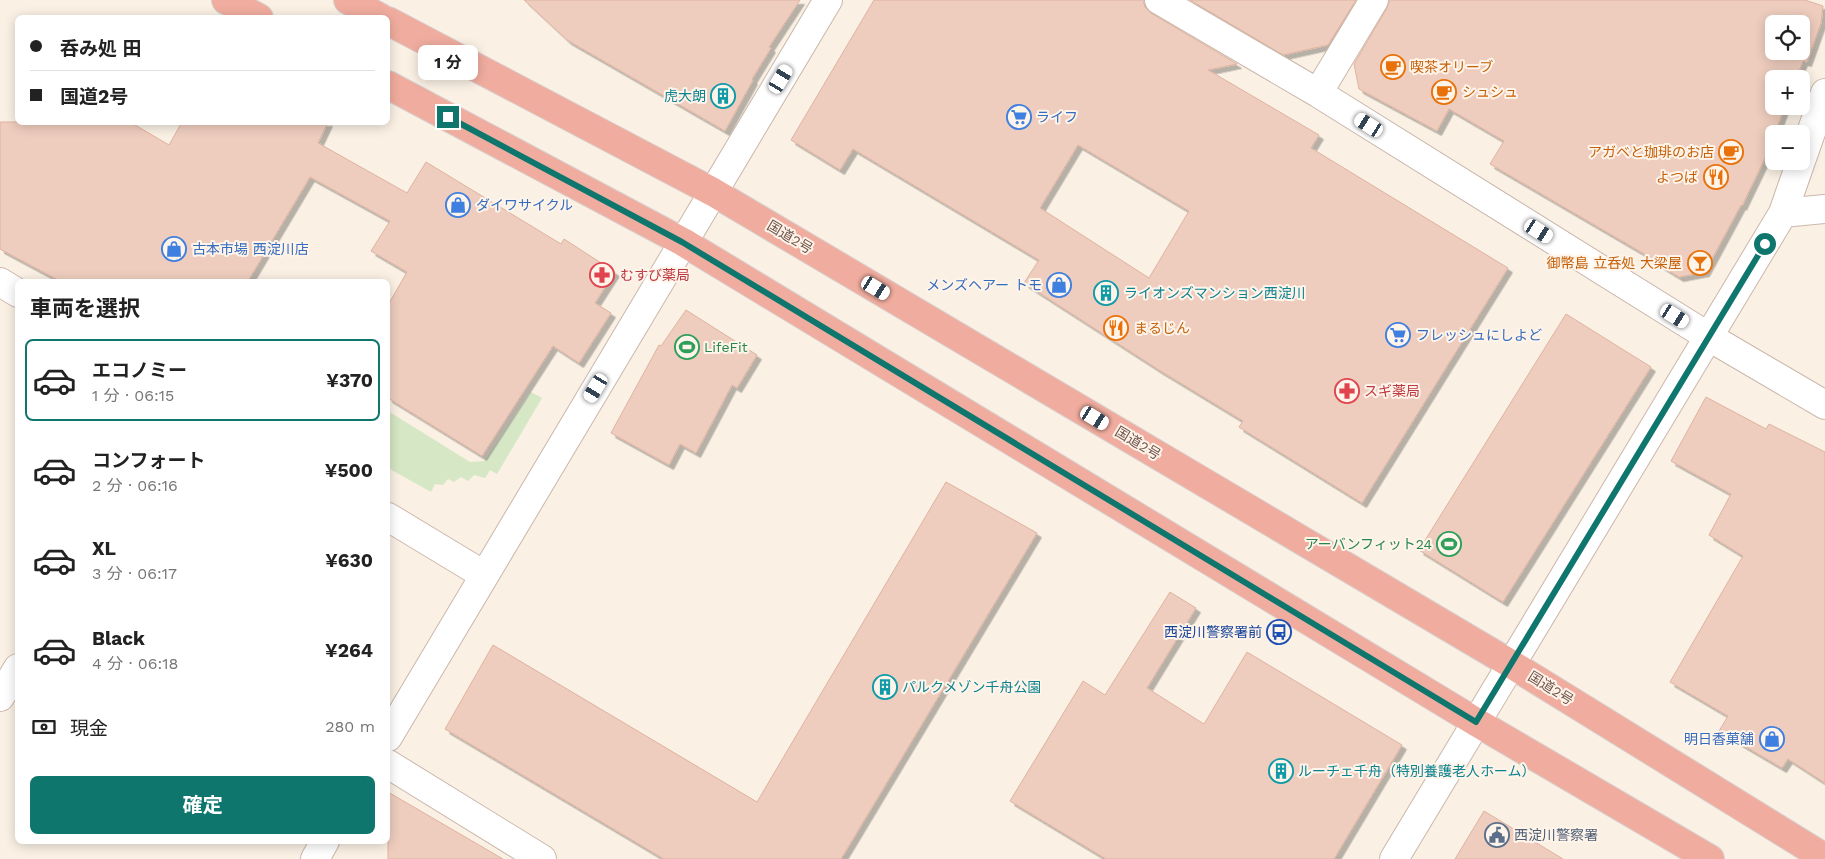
<!DOCTYPE html>
<html lang="ja">
<meta charset="utf-8">
<style>
body{margin:0;font-family:"Work Sans","Noto Sans JP",sans-serif;background:#f6f6f6;color:#222;height:100vh;display:flex;flex-direction:column;font-size:19px;white-space:nowrap}
*{box-sizing:border-box;margin:0}
p{font-size:16px;color:#767676}
.icon{flex:none;width:28px;height:28px;fill:none;stroke:currentColor;stroke-width:2;stroke-linecap:round;stroke-linejoin:round}
.map{position:relative;flex:1;overflow:hidden}
.details{position:absolute;left:15px;top:279px;width:375px;height:565px;display:flex;flex-direction:column;background:#fff;border-radius:8px;box-shadow:0 2px 12px #0003}
.details>*{flex:none}
.banner{position:absolute;left:15px;top:15px;width:375px;height:110px;border-radius:8px;box-shadow:0 2px 12px #0003;display:grid;align-content:center;height:110px;padding:0 15px;background:#fff}
.tools{position:absolute;left:1765px;top:15px;display:grid;gap:10px}
.tools a{display:grid;place-items:center;width:45px;height:45px;border-radius:8px;background:#fff;box-shadow:0 2px 12px #0003;font-size:25px}
.end{position:absolute;width:22px;height:22px;margin:-11px;border:6px solid #0f766e;background:#fff;box-shadow:0 0 0 2px #fff}
.from{border-radius:50%}
.bubble{position:absolute;height:35px;border-radius:8px;background:#fff;box-shadow:0 2px 12px #0003;font-size:16px;font-weight:700;line-height:35px;text-align:center}
.car{position:absolute;width:15px;height:30px;margin:-15px -8px;border-radius:6px;box-shadow:0 0 4px 1px #0007;background:linear-gradient(#fff 24%,#345 0 40%,#fff 0 76%,#345 0 86%,#fff 0)}
.banner b{display:flex;align-items:center;gap:18px;height:48px;font-size:19px}
.banner b+b{border-top:1px solid #e0e0e0}
.banner i{width:12px;height:12px;background:#222}
ul{padding:0;list-style:none}
li{display:flex;align-items:center;gap:15px;height:82px;margin:0 10px 8px;padding:0 5px;border:2px solid transparent;border-radius:8px}
li div{flex:1}
li b{display:block;font-size:19px}
li em{font-style:normal;font-weight:700}
li.on{border-color:#0f766e}
li>.icon{width:45px;height:45px;stroke-width:1.5}
h2{padding:0 15px;font-size:22px;line-height:60px}
.pay{display:flex;align-items:center;gap:12px;height:55px;padding:0 15px;font-size:19px}
.pay p{margin-inline-start:auto}
.button{display:flex;gap:10px;margin-top:auto;padding:10px 15px}
.button a{flex:1;height:58px;border-radius:8px;background:#0f766e;color:#fff;font-size:20px;font-weight:700;line-height:58px;text-align:center}
.map>svg:first-child{display:block}
.green{fill:#d5e7c4}
.building{fill:#eecdbe;stroke:#dfb29f;fill-rule:evenodd;filter:url(#shadow)}
.lines{fill:none;stroke-linecap:round;stroke-linejoin:round}
.street-casing{stroke:#cbb7ab;stroke-width:30}
.secondary-casing{stroke:#d0b8ac;stroke-width:30}
.highway-casing{stroke:#d7d0cd;stroke-width:30}
.street{stroke:#fff;stroke-width:28}
.secondary{stroke:#fff;stroke-width:28}
.highway{stroke:#f0ad9f;stroke-width:28}
.route{stroke:#0f766e;stroke-width:6}
.labels{text-anchor:middle;stroke-width:4;stroke-linejoin:round;paint-order:stroke}
.food-label{font-size:14px;fill:#c56008;stroke:#fef4ea;text-anchor:start}
.culture-label{font-size:14px;fill:#0d838f;stroke:#fef4ea;text-anchor:start}
.shop-label{font-size:14px;fill:#366cbe;stroke:#fef4ea;text-anchor:start}
.street-label{font-size:14px;fill:#71564c;stroke:#fef4ea}
.health-label{font-size:14px;fill:#be3a42;stroke:#fef4ea;text-anchor:start}
.leisure-label{font-size:14px;fill:#27864d;stroke:#fef4ea;text-anchor:start}
.transit-label{font-size:14px;fill:#164399;stroke:#fef4ea;text-anchor:end}
.service-label{font-size:14px;fill:#4e5e75;stroke:#fef4ea;text-anchor:start}
</style>
<div class="map">
<svg width="1825" height="859" viewBox="0 0 1825 859">
<defs>
<filter id="shadow"><feDropShadow dx="4.5" dy="4.5" stdDeviation="0" flood-color="#0004"/></filter>
</defs>
<rect width="100%" height="100%" fill="#faf0e4"/>
<path class="green" d="M 531,392 L 542,398 L 497,474 L 490,470 L 485,478 L 474,475 L 468,481 L 461,477 L 454,482 L 448,479 L 443,485 L 435,484 L 431,492 L 388,468 L 388,411 L 470,462 L 485,461 Z"/>
<path class="building" d="M 524,0 L 800,0 L 769,47 L 771,48 L 752,79 L 753,80 L 725,131 L 567,40 Z
M 874,0 L 1143,0 L 1145,7 L 1151,13 L 1237,64 L 1208,70 L 1319,135 L 1311,148 L 1508,268 L 1362,503 L 1239,427 L 1243,421 L 1159,370 L 1024,283 L 1039,260 L 853,149 L 840,170 L 791,140 ZM 1078,145 L 1189,211 L 1149,278 L 1040,208 Z
M 1190,0 L 1356,0 L 1328,45 L 1283,55 Z
M 1390,0 L 1805,0 L 1823,6 L 1821,23 L 1807,62 L 1803,61 L 1796,79 L 1774,79 L 1774,106 L 1785,106 L 1767,154 L 1742,206 L 1741,205 L 1705,272 L 1679,277 L 1645,256 L 1646,255 L 1490,164 L 1504,141 L 1449,109 L 1437,131 L 1359,89 L 1354,64 L 1387,8 ZM 1774,24 L 1801,24 L 1801,51 L 1774,51 Z
M 0,122 L 130,122 L 169,145 L 182,122 L 328,122 L 318,143 L 407,193 L 426,162 L 561,244 L 564,239 L 615,272 L 595,303 L 611,313 L 579,363 L 553,346 L 482,456 L 388,398 L 388,305 L 407,272 L 371,251 L 390,221 L 310,177 L 248,281 L 60,281 L 0,249 Z
M 686,310 L 757,355 L 737,388 L 732,385 L 696,453 L 680,444 L 669,465 L 611,433 L 659,345 L 661,346 Z
M 1566,314 L 1651,367 L 1503,602 L 1419,550 Z
M 1706,397 L 1766,429 L 1769,424 L 1825,452 L 1825,783 L 1788,759 L 1782,768 L 1719,731 L 1728,716 L 1670,682 L 1743,556 L 1709,535 L 1731,494 L 1671,461 Z
M 946,482 L 1037,533 L 841,859 L 664,859 L 445,729 L 493,645 L 757,802 Z
M 1170,592 L 1196,608 L 1147,688 L 1204,724 L 1247,652 L 1402,745 L 1334,859 L 1106,859 L 1010,801 L 1083,681 L 1105,695 Z
M 388,792 L 503,859 L 388,859 Z
M 1484,811 L 1563,859 L 1455,859 Z"/>
<g class="lines">
<defs>
<path id="street" d="M 1159,0 L 1318,93 L 1709,337 L 1825,405
M 1318,93 L 1374,0
M 1801,161 L 1825,93
M 1783,213 L 1825,209
M 0,697 L 18,668
M 388,737 L 828,0
M 388,764 L 542,859
M 315,859 L 325,841
M 1394,859 L 1783,213 L 1801,161"/>
<path id="secondary" d="M 0,282 L 18,293
M 388,517 L 484,575"/>
<path id="highway" d="M 226,0 L 259,18
M 348,0 L 381,18
M 388,21 L 713,192 L 1511,664 L 1825,858
M 388,85 L 683,242 L 1476,722 L 1710,859"/>
</defs>
<use href="#street" class="street-casing"/>
<use href="#secondary" class="secondary-casing"/>
<use href="#highway" class="highway-casing"/>
<use href="#street" class="street"/>
<use href="#secondary" class="secondary"/>
<use href="#highway" class="highway"/>
</g>
<g class="lines">
<path class="route" d="M 448,117 L 682,242 L 1476,722 L 1765,244"/>
</g>
<defs>
<symbol id="cafe-ring" viewBox="-11 -11 22 22"><circle r="9.5" fill="#fef4ea" stroke="#e8710a" stroke-width="1.5"/><path d="M-5.5-4.5H6V0H3Q3 3.5 0 3.5H-2.5Q-5.5 3.5-5.5 0ZM3-3.2v2h1.7v-2ZM-6 4.5H4V6H-6Z" fill="#e8710a"/></symbol>
<symbol id="building-ring" viewBox="-11 -11 22 22"><circle r="9.5" fill="#fef4ea" stroke="#0f9aa8" stroke-width="1.5"/><path d="M-4-6H4V6H1V3H-1V6H-4ZM-2.5-4.3h1.7v1.8h-1.7ZM.8-4.3h1.7v1.8H.8ZM-2.5-1h1.7V.8h-1.7ZM.8-1h1.7V.8H.8Z" fill="#0f9aa8"/></symbol>
<symbol id="supermarket-ring" viewBox="-11 -11 22 22"><circle r="9.5" fill="#fef4ea" stroke="#3f7fe0" stroke-width="1.5"/><path d="M-6-5.5h2.5l.6 2H6L4.5 2H-2.5L-4.4-4H-6ZM-1.5 3.2a1.3 1.3 0 1 0 .1 0ZM3 3.2a1.3 1.3 0 1 0 .1 0Z" fill="#3f7fe0"/></symbol>
<symbol id="restaurant-ring" viewBox="-11 -11 22 22"><circle r="9.5" fill="#fef4ea" stroke="#e8710a" stroke-width="1.5"/><path d="M-5-6h1v4h1v-4h1v4h1v-4h1v5L-1.5 .5V6h-2V.5L-5-1ZM5-6V6H3V1.5H1.5Q1.5-4 5-6Z" fill="#e8710a"/></symbol>
<symbol id="shop-ring" viewBox="-11 -11 22 22"><circle r="9.5" fill="#fef4ea" stroke="#3f7fe0" stroke-width="1.5"/><path d="M-5-2.5h2.3a2.7 3.5 0 0 1 5.4 0H5L5.5 6h-11ZM-1.5-2.5h3a1.5 2.3 0 0 0-3 0Z" fill="#3f7fe0"/></symbol>
<symbol id="bar-ring" viewBox="-11 -11 22 22"><circle r="9.5" fill="#fef4ea" stroke="#e8710a" stroke-width="1.5"/><path d="M-6-5H6L.8 .8V4.5H3.5V6h-7V4.5H-.8V.8Z" fill="#e8710a"/></symbol>
<symbol id="pharmacy-ring" viewBox="-11 -11 22 22"><circle r="9.5" fill="#fef4ea" stroke="#e0444e" stroke-width="1.5"/><path d="M-2-6h4v4h4v4h-4v4h-4v-4h-4v-4h4Z" fill="#e0444e"/></symbol>
<symbol id="stadium-ring" viewBox="-11 -11 22 22"><circle r="9.5" fill="#fef4ea" stroke="#2e9e5b" stroke-width="1.5"/><path d="M0-5a6.5 5 0 1 0 0 10a6.5 5 0 1 0 0-10ZM-3.5-1.8h7v3.6h-7Z" fill="#2e9e5b"/></symbol>
<symbol id="bus-ring" viewBox="-11 -11 22 22"><circle r="9.5" fill="#fef4ea" stroke="#1a4fb4" stroke-width="1.5"/><path d="M-5-6H5V4H4V6H2V4H-2V6H-4V4H-5ZM-3.5-4V0h7V-4ZM-3.5 1.2v1.5H-2V1.2ZM2 1.2v1.5H3.5V1.2Z" fill="#1a4fb4"/></symbol>
<symbol id="civic-ring" viewBox="-11 -11 22 22"><circle r="9.5" fill="#fef4ea" stroke="#5c6f8a" stroke-width="1.5"/><path d="M-.6-6.5H3V-4.5H.6V-3L4-1V1h2V6H-6V1h2V-1L-.6-3ZM-1.2 2.5V6h2.4V2.5Z" fill="#5c6f8a"/></symbol>
</defs>
<g fill-rule="evenodd">
<use href="#cafe-ring" x="1379" y="53" width="28" height="28"/>
<use href="#cafe-ring" x="1430" y="78" width="28" height="28"/>
<use href="#building-ring" x="709" y="82" width="28" height="28"/>
<use href="#supermarket-ring" x="1005" y="103" width="28" height="28"/>
<use href="#cafe-ring" x="1717" y="138" width="28" height="28"/>
<use href="#restaurant-ring" x="1702" y="163" width="28" height="28"/>
<use href="#shop-ring" x="444" y="191" width="28" height="28"/>
<use href="#shop-ring" x="160" y="235" width="28" height="28"/>
<use href="#bar-ring" x="1686" y="249" width="28" height="28"/>
<use href="#pharmacy-ring" x="588" y="261" width="28" height="28"/>
<use href="#shop-ring" x="1045" y="271" width="28" height="28"/>
<use href="#building-ring" x="1092" y="279" width="28" height="28"/>
<use href="#restaurant-ring" x="1102" y="314" width="28" height="28"/>
<use href="#supermarket-ring" x="1384" y="321" width="28" height="28"/>
<use href="#stadium-ring" x="673" y="333" width="28" height="28"/>
<use href="#pharmacy-ring" x="1333" y="377" width="28" height="28"/>
<use href="#stadium-ring" x="1435" y="530" width="28" height="28"/>
<use href="#bus-ring" x="1265" y="618" width="28" height="28"/>
<use href="#building-ring" x="871" y="673" width="28" height="28"/>
<use href="#shop-ring" x="1758" y="725" width="28" height="28"/>
<use href="#building-ring" x="1267" y="757" width="28" height="28"/>
<use href="#civic-ring" x="1483" y="821" width="28" height="28"/>
</g>
<g class="labels">
<g class="food-label">
<text x="1410" y="72">喫茶オリーブ</text>
<text x="1462" y="97">シュシュ</text>
<text x="1714" y="157" text-anchor="end">アガベと珈琲のお店</text>
<text x="1698" y="182" text-anchor="end">よつば</text>
<text x="1682" y="268" text-anchor="end">御幣島 立呑処 大梁屋</text>
<text x="1134" y="333">まるじん</text>
</g>
<g class="culture-label">
<text x="706" y="101" text-anchor="end">虎大朗</text>
<text x="1124" y="298">ライオンズマンション西淀川</text>
<text x="902" y="692">パルクメゾン千舟公園</text>
<text x="1298" y="776">ルーチェ千舟（特別養護老人ホーム）</text>
</g>
<g class="shop-label">
<text x="1036" y="122">ライフ</text>
<text x="476" y="210">ダイワサイクル</text>
<text x="192" y="254">古本市場 西淀川店</text>
<text x="1042" y="290" text-anchor="end">メンズヘアー トモ</text>
<text x="1416" y="340">フレッシュにしよど</text>
<text x="1754" y="744" text-anchor="end">明日香菓舗</text>
</g>
<g class="street-label">
<text transform="translate(790 237) rotate(31)" y="5">国道2号</text>
<text transform="translate(1138 443) rotate(31)" y="5">国道2号</text>
<text transform="translate(1551 688) rotate(32)" y="5">国道2号</text>
</g>
<g class="health-label">
<text x="620" y="280">むすび薬局</text>
<text x="1364" y="396">スギ薬局</text>
</g>
<g class="leisure-label">
<text x="704" y="352">LifeFit</text>
<text x="1432" y="549" text-anchor="end">アーバンフィット24</text>
</g>
<g class="transit-label">
<text x="1262" y="637">西淀川警察署前</text>
</g>
<g class="service-label">
<text x="1514" y="840">西淀川警察署</text>
</g>
</g>
</svg>
<div class="tools">
<a><svg class="icon" aria-label="locate" viewBox="0 0 24 24"><circle cx="12" cy="12" r="6"/><path d="M12 2v4M12 18v4M2 12h4M18 12h4"/></svg></a>
<a>+</a>
<a>−</a>
</div>
<i class="end from" style="left:1765px;top:244px"></i>
<i class="end" style="left:448px;top:117px"></i>
<div class="bubble" style="left:418px;top:45px;width:60px">1 分</div>
<i class="car" style="left:781px;top:79px;rotate:31deg"></i>
<i class="car" style="left:1369px;top:125px;rotate:302deg"></i>
<i class="car" style="left:1539px;top:231px;rotate:122deg"></i>
<i class="car" style="left:876px;top:288px;rotate:121deg"></i>
<i class="car" style="left:1675px;top:316px;rotate:122deg"></i>
<i class="car" style="left:596px;top:388px;rotate:211deg"></i>
<i class="car" style="left:1095px;top:418px;rotate:121deg"></i>
<div class="banner">
<b><i class="from"></i>呑み処 田</b>
<b><i></i>国道2号</b>
</div>
<section class="details">
<h2>車両を選択</h2>
<ul>
<li class="on"><svg class="icon" aria-label="car" viewBox="0 0 24 24"><path d="M5 17H2v-5l4-1 3-4h7l3 4 3 1v5h-3M9 17h6M6 11h13"/><circle cx="7" cy="17" r="2"/><circle cx="17" cy="17" r="2"/></svg><div><b>エコノミー</b><p>1 分 · 06:15</p></div><em>¥370</em></li>
<li><svg class="icon" aria-label="car" viewBox="0 0 24 24"><path d="M5 17H2v-5l4-1 3-4h7l3 4 3 1v5h-3M9 17h6M6 11h13"/><circle cx="7" cy="17" r="2"/><circle cx="17" cy="17" r="2"/></svg><div><b>コンフォート</b><p>2 分 · 06:16</p></div><em>¥500</em></li>
<li><svg class="icon" aria-label="car" viewBox="0 0 24 24"><path d="M5 17H2v-5l4-1 3-4h7l3 4 3 1v5h-3M9 17h6M6 11h13"/><circle cx="7" cy="17" r="2"/><circle cx="17" cy="17" r="2"/></svg><div><b>XL</b><p>3 分 · 06:17</p></div><em>¥630</em></li>
<li><svg class="icon" aria-label="car" viewBox="0 0 24 24"><path d="M5 17H2v-5l4-1 3-4h7l3 4 3 1v5h-3M9 17h6M6 11h13"/><circle cx="7" cy="17" r="2"/><circle cx="17" cy="17" r="2"/></svg><div><b>Black</b><p>4 分 · 06:18</p></div><em>¥264</em></li>
</ul>
<div class="pay"><svg class="icon" aria-label="cash" viewBox="0 0 24 24"><path d="M3 7h18v10H3z"/><circle cx="12" cy="12" r="2"/></svg>現金<p>280 m</p></div>
<div class="button"><a>確定</a></div>
</section>
</div>
